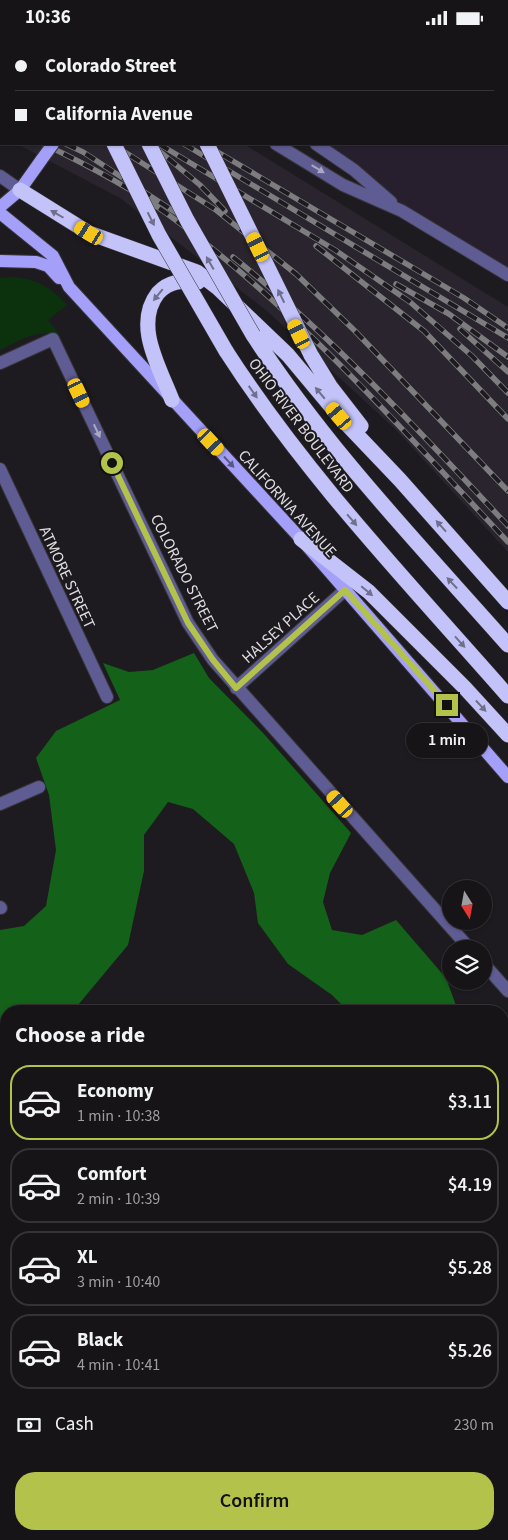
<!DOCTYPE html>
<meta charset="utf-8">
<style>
body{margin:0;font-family:"Source Sans 3",sans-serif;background:#232124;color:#f1f3f6;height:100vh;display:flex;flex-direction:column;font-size:19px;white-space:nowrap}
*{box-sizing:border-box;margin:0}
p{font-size:16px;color:#9e9ea1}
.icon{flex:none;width:28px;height:28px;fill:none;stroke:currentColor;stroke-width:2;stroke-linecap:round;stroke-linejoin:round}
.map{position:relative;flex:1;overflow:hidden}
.drawer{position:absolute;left:0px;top:970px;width:509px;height:535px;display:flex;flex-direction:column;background:#161417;border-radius:20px 20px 0 0;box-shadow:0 1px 4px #0004,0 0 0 1px #353336}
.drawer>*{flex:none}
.hud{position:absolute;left:0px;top:0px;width:509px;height:110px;box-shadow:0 1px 4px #0004,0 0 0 1px #353336;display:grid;align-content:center;height:110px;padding:0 15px;background:#161417}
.needle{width:32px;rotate:169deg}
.tools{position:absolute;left:442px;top:845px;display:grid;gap:10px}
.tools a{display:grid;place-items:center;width:50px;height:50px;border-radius:50%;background:#161417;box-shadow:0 1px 4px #0004,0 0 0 1px #353336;font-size:25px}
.end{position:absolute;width:22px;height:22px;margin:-11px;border:6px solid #b3c24b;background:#111;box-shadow:0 0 0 2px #111}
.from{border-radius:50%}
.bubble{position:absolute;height:35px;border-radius:18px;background:#161417;box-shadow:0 1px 4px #0004,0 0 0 1px #353336;font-size:16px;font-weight:600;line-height:35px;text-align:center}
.car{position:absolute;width:15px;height:30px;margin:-15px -8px;border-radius:6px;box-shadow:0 0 4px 1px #0007;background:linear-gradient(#f5c518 24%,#345 0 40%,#f5c518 0 76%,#345 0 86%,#f5c518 0)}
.hud b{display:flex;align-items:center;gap:18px;height:48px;font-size:19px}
.hud b+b{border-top:1px solid #353336}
.hud i{width:12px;height:12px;background:#f1f3f6}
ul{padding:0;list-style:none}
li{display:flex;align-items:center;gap:15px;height:75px;margin:0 10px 8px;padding:0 5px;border:2px solid #353336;border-radius:20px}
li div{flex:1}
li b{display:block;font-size:19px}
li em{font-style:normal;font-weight:600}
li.active{border-color:#b3c24b}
li>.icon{width:45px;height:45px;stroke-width:1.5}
h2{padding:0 15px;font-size:22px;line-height:60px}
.pay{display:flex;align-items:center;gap:12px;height:55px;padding:0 15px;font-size:19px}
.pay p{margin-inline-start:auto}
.action{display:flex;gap:10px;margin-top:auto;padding:10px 15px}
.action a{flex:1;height:58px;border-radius:20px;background:#b3c24b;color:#111;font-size:20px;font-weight:600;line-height:58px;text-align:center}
.status{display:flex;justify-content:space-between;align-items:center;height:35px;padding:0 25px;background:#161417;direction:ltr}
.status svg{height:14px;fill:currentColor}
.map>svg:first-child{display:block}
.industrial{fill:#271f2e}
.built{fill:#29242d}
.green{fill:#0b320d}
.forest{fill:#146119}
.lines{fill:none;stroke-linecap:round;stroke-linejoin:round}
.minor-casing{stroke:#38363a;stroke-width:14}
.major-casing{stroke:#38363a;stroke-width:14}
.highway-casing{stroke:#38363a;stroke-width:16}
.minor{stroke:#5e5c92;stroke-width:12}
.major{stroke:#a4a0fa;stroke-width:12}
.highway{stroke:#c3c3f9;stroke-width:15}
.rail-casing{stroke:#7d7c7f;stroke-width:5.5}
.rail{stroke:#1d1b1f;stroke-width:4;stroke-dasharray:11;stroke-linecap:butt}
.major-bridge-casing{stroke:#38363a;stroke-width:14;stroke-linecap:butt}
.highway-bridge-casing{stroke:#38363a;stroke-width:16;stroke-linecap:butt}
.major-bridge{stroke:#a4a0fa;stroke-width:12}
.highway-bridge{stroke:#c3c3f9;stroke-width:15}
.oneway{fill:#aba9c1}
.oneway2{fill:#706f8c}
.oneway3{fill:#5a5782}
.route{stroke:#b3c24b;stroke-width:6}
.labels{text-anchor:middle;stroke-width:4;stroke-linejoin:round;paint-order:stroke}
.street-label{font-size:16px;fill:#dedde0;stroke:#1d1b1f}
</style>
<div class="status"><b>10:36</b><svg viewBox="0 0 49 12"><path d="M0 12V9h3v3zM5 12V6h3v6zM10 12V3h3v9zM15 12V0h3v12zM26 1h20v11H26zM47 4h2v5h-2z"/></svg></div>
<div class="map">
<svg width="508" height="1505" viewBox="0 0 508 1505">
<rect width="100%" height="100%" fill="#1d1b1f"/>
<path class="industrial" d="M 187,0 L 508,0 L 508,240 L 402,176 L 316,109 L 508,109 L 508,1 Z"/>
<path class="built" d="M 0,0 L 59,1 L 1,1 L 1,102 Z
M 17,109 L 244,109 L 508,272 L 508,517 L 396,395 L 267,276 L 120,163 Z"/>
<path class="green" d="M 11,242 C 35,243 51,252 67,270 L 48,285 L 60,300 C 35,294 22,305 0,315 L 0,243 Z
M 295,1499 L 410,1499 L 406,1505 L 299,1505 Z"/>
<path class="forest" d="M 194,618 L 209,643 L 264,699 L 351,798 L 330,838 L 323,867 L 332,895 L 362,900 L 396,885 L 446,943 L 458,976 L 348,976 L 332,960 L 288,929 L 258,888 L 254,858 L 234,809 L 193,774 L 168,767 L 144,800 L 144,836 L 128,910 L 78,970 L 70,976 L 6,976 L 6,1014 L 0,1017 L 0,895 L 24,891 L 46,871 L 56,815 L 49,760 L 36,723 L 56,696 L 120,665 L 103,628 L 129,637 L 153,635 Z"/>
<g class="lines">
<defs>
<path id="minor" d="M 86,0 L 88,1
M 187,0 L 188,1
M 471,1 L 474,0
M 276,109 L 343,150 L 402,176 L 508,240
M 316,109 L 354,135 L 391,167
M 0,141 L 20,155
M 0,328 L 53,304 L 188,588 L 213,625 L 470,914
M 0,434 L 107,662
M 236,653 L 345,555
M 0,769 L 39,752
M 0,872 L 1,873
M 484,929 L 508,956
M 0,1142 L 6,1139
M 502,1192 L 508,1195
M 0,1318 L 6,1315
M 502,1372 L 508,1363
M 280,1499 L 283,1505
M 35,1505 L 48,1499
M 426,1505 L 430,1499"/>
<path id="major" d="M 0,172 L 20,155 L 42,124
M 0,178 L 53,221 L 69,252 L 301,504 L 508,742
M 0,226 L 36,227 L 48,231 L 59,243"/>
<path id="highway" d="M 48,0 L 49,1
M 63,0 L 63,1
M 97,0 L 98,1
M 156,0 L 157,1
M 20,155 L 89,198 L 197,237 L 218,253 L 288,320 L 339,381 L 400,445 L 508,567
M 253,300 C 327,414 418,508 508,610
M 226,316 C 307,442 410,549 508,661
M 311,320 L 330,351 L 361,391
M 172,365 C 160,333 133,290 158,258 C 169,246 183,245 198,247
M 301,504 L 369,557 L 465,653 L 508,700"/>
</defs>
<use href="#minor" class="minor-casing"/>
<use href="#major" class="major-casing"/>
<use href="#highway" class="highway-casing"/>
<use href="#minor" class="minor"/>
<use href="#major" class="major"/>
<use href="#highway" class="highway"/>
<defs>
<path id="rail" d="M 0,0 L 2,1
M 18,0 L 20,1
M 0,10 L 1,11
M 0,40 L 1,41
M 0,77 L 1,77
M 0,88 L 1,88
M 44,109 C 85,129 128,151 166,178 C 294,271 400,392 508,507
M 66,109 L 83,117 L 178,179
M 112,109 L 216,175 L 296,239 L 355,296 L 508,456
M 151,109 L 200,150 L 225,176
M 159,109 L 335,215 L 410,267 L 472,321 L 508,358
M 184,109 L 508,303
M 204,109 L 464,263 L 508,293
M 316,211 L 424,296 L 508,384
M 233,222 C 333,302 421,398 508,491
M 396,249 L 449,279 L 508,322
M 460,294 L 508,337"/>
</defs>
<use href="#rail" class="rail-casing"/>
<use href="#rail" class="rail"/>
<defs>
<path id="major-bridge" d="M 42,124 L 53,109"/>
<path id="highway-bridge" d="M 114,109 L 159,200 L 226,316
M 149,109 L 187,185 L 253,300
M 207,109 L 311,320"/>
</defs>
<use href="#major-bridge" class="major-bridge-casing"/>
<use href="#highway-bridge" class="highway-bridge-casing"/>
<use href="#major-bridge" class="major-bridge"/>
<use href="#highway-bridge" class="highway-bridge"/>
</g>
<defs><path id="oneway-solid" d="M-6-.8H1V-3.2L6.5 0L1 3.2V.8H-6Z" transform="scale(1.25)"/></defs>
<g class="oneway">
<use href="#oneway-solid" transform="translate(318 134) rotate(31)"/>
<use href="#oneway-solid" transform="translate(97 396) rotate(65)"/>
</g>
<g class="oneway2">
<use href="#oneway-solid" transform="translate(57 179) rotate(-150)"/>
<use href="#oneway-solid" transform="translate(151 184) rotate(63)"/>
<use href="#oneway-solid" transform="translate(210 228) rotate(-120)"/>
<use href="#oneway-solid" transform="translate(158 260) rotate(129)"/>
<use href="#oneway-solid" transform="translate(281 261) rotate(-116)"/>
<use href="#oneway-solid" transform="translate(253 357) rotate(55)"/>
<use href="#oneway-solid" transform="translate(320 358) rotate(-130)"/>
<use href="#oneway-solid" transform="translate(352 485) rotate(49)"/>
<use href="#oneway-solid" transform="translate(441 491) rotate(-132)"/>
<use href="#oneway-solid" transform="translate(452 548) rotate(-133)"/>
<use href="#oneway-solid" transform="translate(367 556) rotate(40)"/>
<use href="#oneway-solid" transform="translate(460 607) rotate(48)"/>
<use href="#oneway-solid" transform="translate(481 671) rotate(47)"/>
</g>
<use class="oneway3" href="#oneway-solid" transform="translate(229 427) rotate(47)"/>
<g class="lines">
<path class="route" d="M 112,428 L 188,588 L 213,625 L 236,653 L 345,555 L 447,670"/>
</g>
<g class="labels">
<g class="street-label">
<text transform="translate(302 390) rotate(53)" y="6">OHIO RIVER BOULEVARD</text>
<text transform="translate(288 468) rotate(48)" y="6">CALIFORNIA AVENUE</text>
<text transform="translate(185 538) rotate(63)" y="6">COLORADO STREET</text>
<text transform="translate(68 542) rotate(65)" y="6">ATMORE STREET</text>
<text transform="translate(280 592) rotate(-42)" y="6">HALSEY PLACE</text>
</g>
</g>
</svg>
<div class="tools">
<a><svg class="needle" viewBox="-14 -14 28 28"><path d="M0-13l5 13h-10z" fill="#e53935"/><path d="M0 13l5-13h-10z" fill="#9e9ea1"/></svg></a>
<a><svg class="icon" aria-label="layers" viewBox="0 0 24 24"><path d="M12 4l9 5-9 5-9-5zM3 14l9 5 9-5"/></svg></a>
</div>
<i class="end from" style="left:112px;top:428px"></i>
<i class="end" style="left:447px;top:670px"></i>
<div class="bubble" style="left:406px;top:688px;width:82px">1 min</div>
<i class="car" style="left:89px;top:198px;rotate:301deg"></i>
<i class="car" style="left:258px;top:212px;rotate:334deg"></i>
<i class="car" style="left:299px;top:299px;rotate:334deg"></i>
<i class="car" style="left:79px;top:358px;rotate:155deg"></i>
<i class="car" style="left:339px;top:381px;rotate:320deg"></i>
<i class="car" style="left:211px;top:407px;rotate:137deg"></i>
<i class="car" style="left:340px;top:769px;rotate:318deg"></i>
<div class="hud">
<b><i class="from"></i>Colorado Street</b>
<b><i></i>California Avenue</b>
</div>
<section class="drawer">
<h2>Choose a ride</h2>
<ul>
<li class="active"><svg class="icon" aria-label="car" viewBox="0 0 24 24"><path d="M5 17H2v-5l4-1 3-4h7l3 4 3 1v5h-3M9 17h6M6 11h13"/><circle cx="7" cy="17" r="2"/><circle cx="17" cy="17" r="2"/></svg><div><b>Economy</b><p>1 min · 10:38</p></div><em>$3.11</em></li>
<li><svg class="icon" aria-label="car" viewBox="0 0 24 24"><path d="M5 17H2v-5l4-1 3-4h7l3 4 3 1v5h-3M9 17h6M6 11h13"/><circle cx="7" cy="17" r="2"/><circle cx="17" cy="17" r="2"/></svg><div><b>Comfort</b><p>2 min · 10:39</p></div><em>$4.19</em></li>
<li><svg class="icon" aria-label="car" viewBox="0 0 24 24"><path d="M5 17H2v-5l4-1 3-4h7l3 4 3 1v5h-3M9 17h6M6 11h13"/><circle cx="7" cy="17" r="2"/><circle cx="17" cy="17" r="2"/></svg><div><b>XL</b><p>3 min · 10:40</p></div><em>$5.28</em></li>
<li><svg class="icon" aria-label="car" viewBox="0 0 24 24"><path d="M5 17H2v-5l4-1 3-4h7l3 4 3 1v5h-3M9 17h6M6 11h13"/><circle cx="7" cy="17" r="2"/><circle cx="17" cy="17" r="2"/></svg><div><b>Black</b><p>4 min · 10:41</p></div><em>$5.26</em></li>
</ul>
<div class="pay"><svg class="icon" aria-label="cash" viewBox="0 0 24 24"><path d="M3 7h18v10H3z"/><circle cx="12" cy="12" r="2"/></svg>Cash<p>230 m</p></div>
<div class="action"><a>Confirm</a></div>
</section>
</div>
